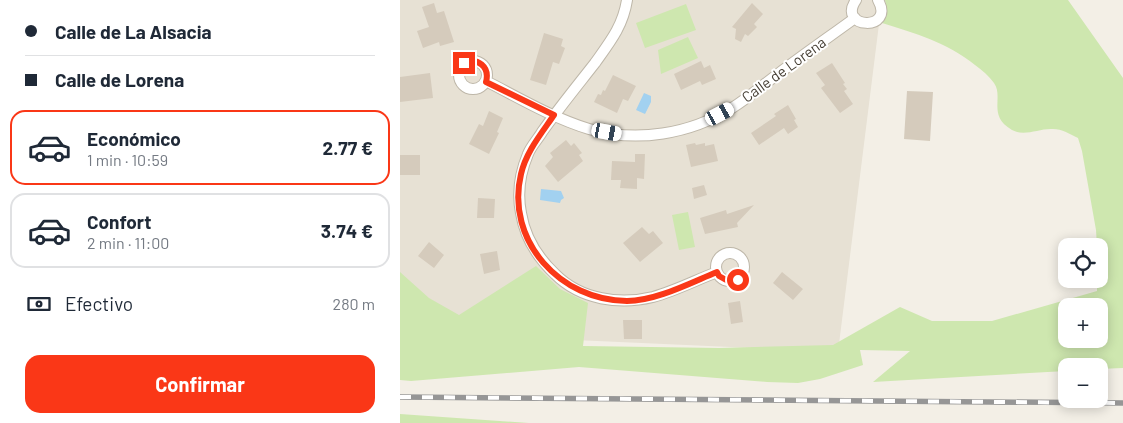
<!DOCTYPE html>
<html lang="es">
<meta charset="utf-8">
<style>
body{margin:0;font-family:Barlow,sans-serif;background:#f6f6f7;color:#1f2937;height:100vh;display:flex;flex-direction:column;font-size:19px;white-space:nowrap}
*{box-sizing:border-box;margin:0}
p{font-size:16px;color:#747a83}
.icon{flex:none;width:28px;height:28px;fill:none;stroke:currentColor;stroke-width:2;stroke-linecap:round;stroke-linejoin:round}
.map{position:relative;flex:1;overflow:hidden}
.panel{display:flex;flex-direction:column;background:#fff;width:400px}
.panel>*{flex:none}
.top-card{display:grid;align-content:center;height:110px;padding:0 25px;background:#fff}
.buttons{position:absolute;left:658px;top:238px;display:grid;gap:10px}
.buttons a{display:grid;place-items:center;width:50px;height:50px;border-radius:10px;background:#fff;box-shadow:0 2px 12px #0003;font-size:25px}
.end{position:absolute;width:22px;height:22px;margin:-11px;border:6px solid #fa3717;background:#fff;box-shadow:0 0 0 2px #fff}
.from{border-radius:50%}
.car{position:absolute;width:15px;height:30px;margin:-15px -8px;border-radius:6px;box-shadow:0 0 4px 1px #0007;background:linear-gradient(#fff 24%,#345 0 40%,#fff 0 76%,#345 0 86%,#fff 0)}
.top-card b{display:flex;align-items:center;gap:18px;height:48px;font-size:19px}
.top-card b+b{border-top:1px solid #e0e1e3}
.top-card i{width:12px;height:12px;background:#1f2937}
ul{padding:0;list-style:none}
li{display:flex;align-items:center;gap:15px;height:75px;margin:0 10px 8px;padding:0 15px;border:2px solid #e0e1e3;border-radius:15px}
li div{flex:1}
li b{display:block;font-size:19px}
li em{font-style:normal;font-weight:700}
li.active{border-color:#fa3717}
li>.icon{width:45px;height:45px;stroke-width:1.5}
.pay{display:flex;align-items:center;gap:12px;height:55px;padding:0 25px;font-size:19px}
.pay p{margin-inline-start:auto}
.action{display:flex;gap:10px;margin-top:auto;padding:10px 25px}
.action a{flex:1;height:58px;border-radius:15px;background:#fa3717;color:#fff;font-size:20px;font-weight:700;line-height:58px;text-align:center}
main{display:flex;flex:1;min-height:0}
.map>svg:first-child{display:block}
.residential{fill:#e7e1d4}
.green{fill:#cee7af;fill-rule:evenodd}
.water{fill:#a2d1f0}
.building{fill:#d5cbbc}
.lines{fill:none;stroke-linecap:round;stroke-linejoin:round}
.street-casing{stroke:#beb7a9;stroke-width:12}
.street{stroke:#fff;stroke-width:10}
.rail-casing{stroke:#969696;stroke-width:5.5}
.rail{stroke:#fff;stroke-width:4;stroke-dasharray:11;stroke-linecap:butt}
.route{stroke:#fa3717;stroke-width:6}
.labels{text-anchor:middle;stroke-width:4;stroke-linejoin:round;paint-order:stroke}
.street-label{font-size:15px;fill:#463f35;stroke:#fff}
</style>
<main>
<section class="panel">
<div class="top-card">
<b><i class="from"></i>Calle de La Alsacia</b>
<b><i></i>Calle de Lorena</b>
</div>
<ul>
<li class="active"><svg class="icon" aria-label="car" viewBox="0 0 24 24"><path d="M5 17H2v-5l4-1 3-4h7l3 4 3 1v5h-3M9 17h6M6 11h13"/><circle cx="7" cy="17" r="2"/><circle cx="17" cy="17" r="2"/></svg><div><b>Económico</b><p>1 min · 10:59</p></div><em>2.77 €</em></li>
<li><svg class="icon" aria-label="car" viewBox="0 0 24 24"><path d="M5 17H2v-5l4-1 3-4h7l3 4 3 1v5h-3M9 17h6M6 11h13"/><circle cx="7" cy="17" r="2"/><circle cx="17" cy="17" r="2"/></svg><div><b>Confort</b><p>2 min · 11:00</p></div><em>3.74 €</em></li>
</ul>
<div class="pay"><svg class="icon" aria-label="cash" viewBox="0 0 24 24"><path d="M3 7h18v10H3z"/><circle cx="12" cy="12" r="2"/></svg>Efectivo<p>280 m</p></div>
<div class="action"><a>Confirmar</a></div>
</section>
<div class="map">
<svg width="723" height="423" viewBox="0 0 723 423">
<rect width="100%" height="100%" fill="#f3efe6"/>
<path class="residential" d="M 0,0 L 482,0 L 438,352 L 0,332 Z"/>
<path class="green" d="M 485,0 L 668,0 L 723,78 L 723,368 L 699,369 L 699,366 L 666,366 L 666,371 L 473,382 L 510,351 L 460,350 L 463,365 L 420,379 L 398,383 L 367,382 L 179,367 L 11,381 L 0,380 L 0,272 L 29,298 L 59,315 L 136,266 L 160,289 L 188,303 L 183,346 L 319,348 L 433,345 L 500,307 L 532,321 L 592,321 L 697,291 L 697,279 L 699,279 L 699,246 L 697,246 L 696,230 L 682,151 L 678,138 C 670,134 662,129 653,129 C 639,128 625,137 612,130 C 587,116 604,97 594,83 C 589,76 582,70 575,65 C 546,42 517,34 482,23 L 487,11 ZM 666,306 L 699,306 L 699,339 L 666,339 Z
M 286,4 L 296,30 L 245,48 L 236,23 Z
M 288,37 L 298,58 L 261,74 L 258,50 Z
M 288,212 L 295,247 L 279,250 L 272,215 Z
M 0,414 L 129,423 L 0,423 Z"/>
<path class="water" d="M 244,93 L 251,96 L 251,102 L 245,114 L 236,110 Z
M 141,189 L 161,191 L 164,198 L 161,200 L 160,203 L 140,200 Z"/>
<path class="building" d="M 34,3 L 37,13 L 44,11 L 54,42 L 40,46 L 39,42 L 23,48 L 17,31 L 29,27 L 22,7 Z
M 352,3 L 363,14 L 354,24 L 357,27 L 348,36 L 345,34 L 341,42 L 335,39 L 336,29 L 332,27 Z
M 144,33 L 163,39 L 161,46 L 165,48 L 159,64 L 153,62 L 146,85 L 130,80 Z
M 301,61 L 304,68 L 310,65 L 316,79 L 302,85 L 300,81 L 281,90 L 274,74 Z
M 432,63 L 445,83 L 443,84 L 447,89 L 444,91 L 453,104 L 440,113 L 421,88 L 425,85 L 416,73 Z
M 30,73 L 33,98 L 0,102 L 0,77 Z
M 213,75 L 236,86 L 228,101 L 223,99 L 217,113 L 194,102 L 198,94 L 201,95 L 203,90 L 205,91 Z
M 507,91 L 533,92 L 530,141 L 504,139 Z
M 388,105 L 396,119 L 394,120 L 398,127 L 388,134 L 384,128 L 359,145 L 351,133 L 376,116 L 374,114 Z
M 89,111 L 103,118 L 97,132 L 99,133 L 89,154 L 69,144 L 79,124 L 83,126 Z
M 166,140 L 171,146 L 174,143 L 182,153 L 179,155 L 183,161 L 158,182 L 145,166 L 153,157 L 150,153 Z
M 295,143 L 296,145 L 305,143 L 305,146 L 314,144 L 318,161 L 291,167 L 286,145 Z
M 235,154 L 245,154 L 244,179 L 237,178 L 237,189 L 220,188 L 221,180 L 211,180 L 212,161 L 235,162 Z
M 0,155 L 20,155 L 20,175 L 0,175 Z
M 304,185 L 307,195 L 294,199 L 292,188 Z
M 78,198 L 95,199 L 94,218 L 77,218 Z
M 354,205 L 337,223 L 338,227 L 305,234 L 300,218 L 326,210 L 327,214 Z
M 242,227 L 249,234 L 253,231 L 263,243 L 240,262 L 223,243 Z
M 29,242 L 44,255 L 34,268 L 18,256 Z
M 97,251 L 100,270 L 84,274 L 80,254 Z
M 382,272 L 403,289 L 393,300 L 373,283 Z
M 340,301 L 343,322 L 331,324 L 328,303 Z
M 223,320 L 242,320 L 242,339 L 224,339 Z"/>
<g class="lines">
<defs>
<path id="street" d="M 227,0 C 223,26 210,42 195,63 C 177,86 159,108 142,132 C 138,139 131,146 128,154 C 120,173 117,193 121,213 C 125,238 137,257 155,274 C 181,300 220,305 253,297 C 275,291 296,280 317,272
M 456,0 C 436,29 496,32 478,0
M59 75a14 14 0 1 1 28 0a14 14 0 1 1-28 0Z
M 86,81 C 119,98 153,118 189,129 C 237,143 290,134 332,108 C 348,98 363,85 378,74 C 403,55 429,37 455,18
M316 267a14 14 0 1 1 28 0a14 14 0 1 1-28 0Z"/>
</defs>
<use href="#street" class="street-casing"/>
<use href="#street" class="street"/>
<defs>
<path id="rail" d="M 0,397 L 723,403"/>
</defs>
<use href="#rail" class="rail-casing"/>
<use href="#rail" class="rail"/>
</g>
<g class="lines">
<path class="route" d="M 64,63 C 78,57 90,67 86,82 L 154,115 C 141,134 126,152 121,174 C 105,241 161,301 227,301 C 256,301 290,283 317,272 L 319,276 L 328,281 L 338,280"/>
</g>
<g class="labels">
<g class="street-label">
<text transform="translate(384 70) rotate(-36)" y="5">Calle de Lorena</text>
</g>
</g>
</svg>
<div class="buttons">
<a><svg class="icon" aria-label="locate" viewBox="0 0 24 24"><circle cx="12" cy="12" r="6"/><path d="M12 2v4M12 18v4M2 12h4M18 12h4"/></svg></a>
<a>+</a>
<a>−</a>
</div>
<i class="end from" style="left:338px;top:280px"></i>
<i class="end" style="left:64px;top:63px"></i>
<i class="car" style="left:320px;top:114px;rotate:62deg"></i>
<i class="car" style="left:207px;top:132px;rotate:100deg"></i>
</div>
</main>
